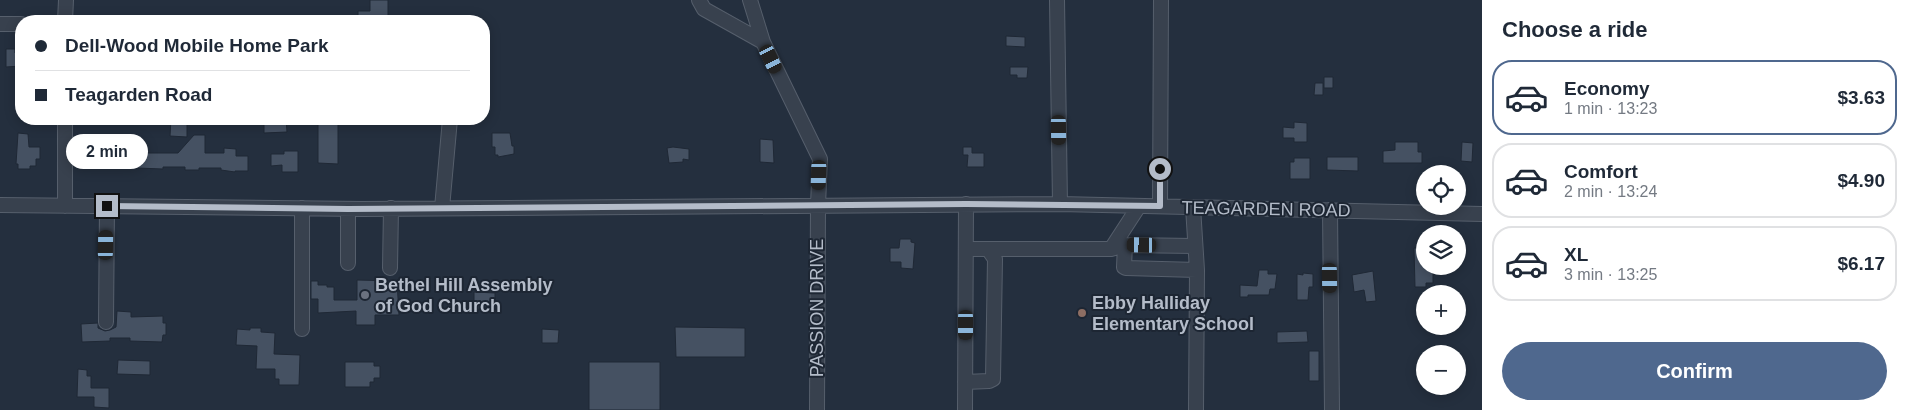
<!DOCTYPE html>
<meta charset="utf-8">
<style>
body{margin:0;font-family:Arial,sans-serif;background:#f2f2f3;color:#1f2937;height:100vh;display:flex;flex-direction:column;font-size:19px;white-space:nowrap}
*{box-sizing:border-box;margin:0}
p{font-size:16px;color:#747a83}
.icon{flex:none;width:28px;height:28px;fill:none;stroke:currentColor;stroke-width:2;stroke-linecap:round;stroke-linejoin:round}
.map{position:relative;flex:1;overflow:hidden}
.drawer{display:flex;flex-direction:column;background:#fff;width:425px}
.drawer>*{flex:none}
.guide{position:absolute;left:15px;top:15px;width:475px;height:110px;border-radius:20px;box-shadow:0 2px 12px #0003;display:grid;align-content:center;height:110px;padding:0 20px;background:#fff}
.tools{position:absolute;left:1416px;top:165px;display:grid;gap:10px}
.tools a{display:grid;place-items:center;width:50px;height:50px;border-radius:50%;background:#fff;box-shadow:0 2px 12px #0003;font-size:25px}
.end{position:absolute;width:22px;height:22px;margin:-11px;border:6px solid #b4bcc9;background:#111;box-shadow:0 0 0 2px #111}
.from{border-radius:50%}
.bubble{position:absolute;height:35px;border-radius:18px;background:#fff;box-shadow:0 2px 12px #0003;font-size:16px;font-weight:800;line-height:35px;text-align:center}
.car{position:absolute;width:15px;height:30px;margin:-15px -8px;border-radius:6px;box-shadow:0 0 4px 1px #0007;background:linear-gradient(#222 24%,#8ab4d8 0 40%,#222 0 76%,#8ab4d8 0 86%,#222 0)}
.guide b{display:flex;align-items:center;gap:18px;height:48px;font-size:19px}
.guide b+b{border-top:1px solid #e0e1e3}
.guide i{width:12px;height:12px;background:#1f2937}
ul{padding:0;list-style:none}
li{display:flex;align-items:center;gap:15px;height:75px;margin:0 10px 8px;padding:0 10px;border:2px solid #e0e1e3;border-radius:20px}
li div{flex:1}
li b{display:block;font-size:19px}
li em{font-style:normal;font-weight:800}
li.current{border-color:#4f688e}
li>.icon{width:45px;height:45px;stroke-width:1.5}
h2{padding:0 20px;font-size:22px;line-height:60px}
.action{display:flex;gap:10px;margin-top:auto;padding:10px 20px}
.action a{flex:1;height:58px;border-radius:30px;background:#4f688e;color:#fff;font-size:20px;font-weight:800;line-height:58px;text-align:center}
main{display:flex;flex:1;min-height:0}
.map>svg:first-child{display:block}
.building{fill:#455162;stroke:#1f2835}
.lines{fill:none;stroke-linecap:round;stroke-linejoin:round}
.minor-casing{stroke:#565f6c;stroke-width:16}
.minor{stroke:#38414e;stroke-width:14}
.route{stroke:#b4bcc9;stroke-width:6}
.worship-dot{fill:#6b7280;stroke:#1d2633;stroke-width:2}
.education-dot{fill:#8d6e63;stroke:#1d2633;stroke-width:2}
.labels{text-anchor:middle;stroke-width:4;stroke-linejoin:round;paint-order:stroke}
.street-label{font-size:18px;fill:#b4bcc9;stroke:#1d2633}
.poi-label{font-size:18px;font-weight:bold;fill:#b4bcc9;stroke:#1d2633;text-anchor:start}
</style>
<main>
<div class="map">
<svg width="1482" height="410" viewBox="0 0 1482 410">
<rect width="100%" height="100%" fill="#242f3e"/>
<path class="building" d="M 370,0 L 388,0 L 388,21 L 358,21 L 358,11 L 370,11 Z
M 1006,36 L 1025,37 L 1025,47 L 1006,46 Z
M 6,49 L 15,49 L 15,53 L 21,53 L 21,66 L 6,67 Z
M 1010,67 L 1028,67 L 1027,78 L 1017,78 L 1017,75 L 1010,75 Z
M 1324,77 L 1333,77 L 1333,88 L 1324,88 Z
M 1315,83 L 1323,83 L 1323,95 L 1314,95 Z
M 171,119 L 187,119 L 187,137 L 170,136 Z
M 286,119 L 287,132 L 264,133 L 264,120 Z
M 328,119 L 338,119 L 338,164 L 318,163 L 318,124 L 328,124 Z
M 1294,122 L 1307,123 L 1307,142 L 1294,142 L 1294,138 L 1283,138 L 1283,127 L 1294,128 Z
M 18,133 L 28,134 L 29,147 L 40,147 L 40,159 L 36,159 L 36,166 L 30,166 L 30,169 L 18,169 L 18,164 L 16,164 Z
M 492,133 L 510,133 L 512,146 L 514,146 L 514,154 L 498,157 L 498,155 L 495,155 L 495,147 L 492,147 Z
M 194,135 L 205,135 L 205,153 L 224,153 L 224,148 L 236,149 L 236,156 L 248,156 L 248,171 L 235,171 L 235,172 L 221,170 L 221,168 L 199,168 L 199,170 L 185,170 L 185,167 L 163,167 L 163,169 L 137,168 L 137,153 L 178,153 Z
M 760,139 L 773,140 L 774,163 L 760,162 Z
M 1395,142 L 1418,142 L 1418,152 L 1422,152 L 1422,163 L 1383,163 L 1383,151 L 1395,150 Z
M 1462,142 L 1473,143 L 1472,162 L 1461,161 Z
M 673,147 L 689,149 L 689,160 L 683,159 L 683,162 L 669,163 L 667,148 Z
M 963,147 L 972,147 L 972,153 L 984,153 L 984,167 L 967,167 L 968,155 L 963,155 Z
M 108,150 L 117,151 L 117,165 L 111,165 L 111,166 L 87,165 L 88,153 L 98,153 L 98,151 Z
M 284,151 L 298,151 L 298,172 L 282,172 L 282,165 L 271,166 L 271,154 L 284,154 Z
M 1327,157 L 1358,157 L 1358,171 L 1327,170 Z
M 1294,158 L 1310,158 L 1310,179 L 1290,179 L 1290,162 L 1294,162 Z
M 900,239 L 911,239 L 911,242 L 915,243 L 913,269 L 901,268 L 901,262 L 890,262 L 890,248 L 899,248 Z
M 1414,248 L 1425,248 L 1425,266 L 1433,266 L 1433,283 L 1426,283 L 1426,287 L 1415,287 Z
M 1259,270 L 1268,270 L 1268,274 L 1277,274 L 1275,289 L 1270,289 L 1269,295 L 1248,295 L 1248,297 L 1240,297 L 1240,285 L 1257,286 Z
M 1373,271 L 1376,301 L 1366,302 L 1364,290 L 1354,292 L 1352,275 Z
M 1303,273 L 1313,274 L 1313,287 L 1309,287 L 1308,300 L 1297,300 L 1297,274 L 1303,275 Z
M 357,280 L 397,281 L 399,315 L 375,315 L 375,325 L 356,325 L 356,311 L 318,313 L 318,299 L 311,299 L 311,281 L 318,281 L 318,285 L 327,285 L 327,287 L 334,287 L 334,300 L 357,300 Z
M 474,292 L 495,293 L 495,310 L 474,309 Z
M 117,311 L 131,312 L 131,317 L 163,316 L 163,323 L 166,323 L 166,335 L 163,335 L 162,342 L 130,341 L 130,338 L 110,338 L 110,341 L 82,342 L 81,324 L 98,323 L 98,328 L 105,331 L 110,330 L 116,327 Z
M 675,327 L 745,328 L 745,357 L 676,357 Z
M 250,328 L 261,328 L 261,332 L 275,333 L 274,354 L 300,355 L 299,385 L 279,385 L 279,379 L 275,379 L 275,369 L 256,369 L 257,346 L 236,345 L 237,329 L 250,330 Z
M 542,329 L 559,330 L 558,343 L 542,343 Z
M 1307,331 L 1308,342 L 1277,343 L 1277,332 Z
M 1309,351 L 1319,351 L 1319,381 L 1309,381 Z
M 118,360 L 150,361 L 150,375 L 117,374 Z
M 345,362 L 374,362 L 374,366 L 380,366 L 380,378 L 374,378 L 374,382 L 370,382 L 370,387 L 345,387 Z
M 589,362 L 660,362 L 660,410 L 589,410 Z
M 78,369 L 87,370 L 87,376 L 91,376 L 91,388 L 109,388 L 109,408 L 94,407 L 94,397 L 77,397 Z"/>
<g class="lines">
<defs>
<path id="minor" d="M 699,0 L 704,9 L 763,42
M 750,0 L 763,42 L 820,159 L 818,205 L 817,410
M 1057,0 L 1060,204
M 65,21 L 66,0
M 0,24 L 21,24
M 65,119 L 65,206
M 0,205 L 362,209 L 1060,204 L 1482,214
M 1160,206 L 1161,0
M 1193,207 L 1197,270 L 1196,410
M 442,208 L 450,119
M 1330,210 L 1332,410
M 1125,245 L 1124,267 L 1126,268 L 1197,270
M 966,249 L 1111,249 L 1125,245 L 1194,246
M 1111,249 L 1139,206
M 348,263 L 348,209
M 390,268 L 391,208
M 106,322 L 107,206
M 302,329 L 302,208
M 965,382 L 989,381 L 993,379 L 995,259 L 988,249
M 965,410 L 966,204"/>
</defs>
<use href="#minor" class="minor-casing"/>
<use href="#minor" class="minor"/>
</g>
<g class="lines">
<path class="route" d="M 107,206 L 348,209 L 966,204 L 1160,206 L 1160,169"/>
</g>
<circle class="worship-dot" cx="365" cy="295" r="5"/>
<circle class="education-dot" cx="1082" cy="313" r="5"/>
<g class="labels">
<g class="street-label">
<text transform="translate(1266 209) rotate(1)" y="6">TEAGARDEN ROAD</text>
<text transform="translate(817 308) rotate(-90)" y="6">PASSION DRIVE</text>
</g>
<g class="poi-label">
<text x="375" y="291">Bethel Hill Assembly<tspan x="375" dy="21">of God Church</tspan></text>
<text x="1092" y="309">Ebby Halliday<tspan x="1092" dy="21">Elementary School</tspan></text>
</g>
</g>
</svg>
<div class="tools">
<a><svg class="icon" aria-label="locate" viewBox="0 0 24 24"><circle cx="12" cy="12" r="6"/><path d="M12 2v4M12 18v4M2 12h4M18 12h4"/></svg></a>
<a><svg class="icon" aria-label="layers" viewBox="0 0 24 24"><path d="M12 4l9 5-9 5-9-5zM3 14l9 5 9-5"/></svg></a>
<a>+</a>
<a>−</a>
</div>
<i class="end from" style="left:1160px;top:169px"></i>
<i class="end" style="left:107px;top:206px"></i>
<div class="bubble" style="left:66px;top:134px;width:82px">2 min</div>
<i class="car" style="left:771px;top:59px;rotate:154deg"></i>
<i class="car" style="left:1059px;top:130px;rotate:179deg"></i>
<i class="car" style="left:819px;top:175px;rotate:182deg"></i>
<i class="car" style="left:106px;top:245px;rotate:1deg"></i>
<i class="car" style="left:1142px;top:245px;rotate:271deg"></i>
<i class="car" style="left:1330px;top:278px;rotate:179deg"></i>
<i class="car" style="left:966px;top:325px;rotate:180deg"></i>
<div class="guide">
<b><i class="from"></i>Dell-Wood Mobile Home Park</b>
<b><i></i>Teagarden Road</b>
</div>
</div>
<section class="drawer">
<h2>Choose a ride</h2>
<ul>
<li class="current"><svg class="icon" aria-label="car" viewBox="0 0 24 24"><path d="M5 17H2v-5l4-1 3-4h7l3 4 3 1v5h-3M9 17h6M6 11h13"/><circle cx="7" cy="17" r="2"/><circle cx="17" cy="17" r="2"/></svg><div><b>Economy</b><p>1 min · 13:23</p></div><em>$3.63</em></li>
<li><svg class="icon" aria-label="car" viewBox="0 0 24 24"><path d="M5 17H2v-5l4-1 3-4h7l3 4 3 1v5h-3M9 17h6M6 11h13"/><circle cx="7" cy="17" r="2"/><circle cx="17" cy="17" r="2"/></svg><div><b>Comfort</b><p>2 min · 13:24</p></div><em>$4.90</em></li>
<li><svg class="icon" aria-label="car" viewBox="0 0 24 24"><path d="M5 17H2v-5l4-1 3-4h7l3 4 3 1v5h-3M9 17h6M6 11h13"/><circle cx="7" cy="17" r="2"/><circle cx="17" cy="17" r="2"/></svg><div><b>XL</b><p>3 min · 13:25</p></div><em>$6.17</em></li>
</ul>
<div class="action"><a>Confirm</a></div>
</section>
</main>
